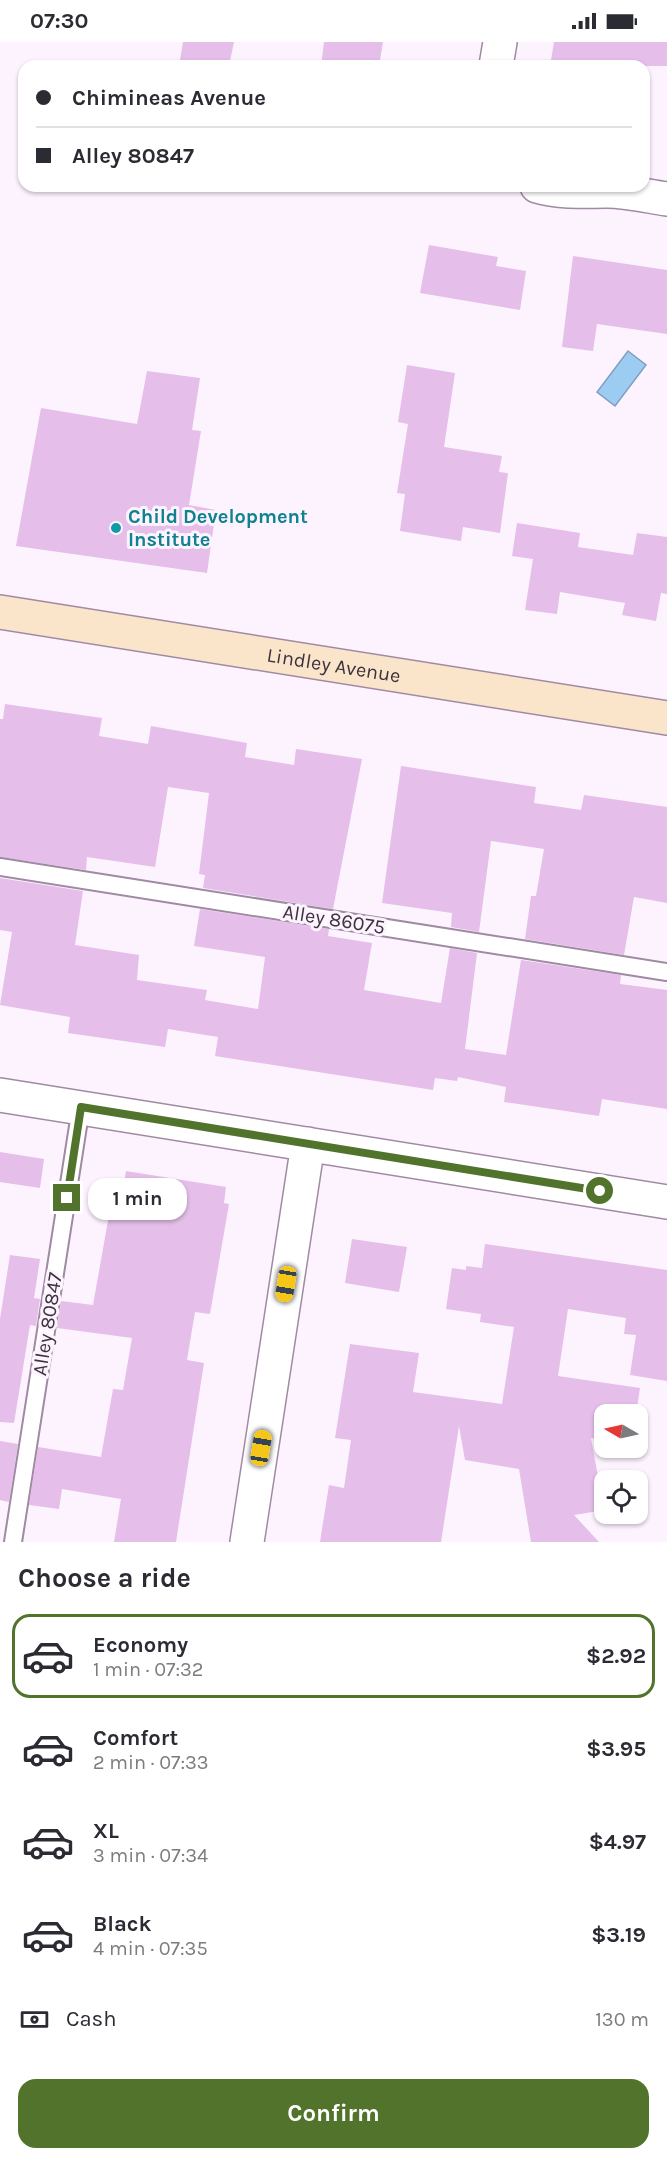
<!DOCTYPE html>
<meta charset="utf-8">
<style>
body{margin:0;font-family:Karla,sans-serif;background:#f2f2f3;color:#2b2b33;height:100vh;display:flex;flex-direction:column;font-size:22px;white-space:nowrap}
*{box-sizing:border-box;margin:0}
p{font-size:20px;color:#7c7c81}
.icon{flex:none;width:33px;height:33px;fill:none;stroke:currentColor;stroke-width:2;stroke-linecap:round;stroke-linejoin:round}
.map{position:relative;height:1500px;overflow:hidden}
.sheet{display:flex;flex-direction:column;background:#fff;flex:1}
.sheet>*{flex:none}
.banner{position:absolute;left:18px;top:18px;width:632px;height:132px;border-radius:18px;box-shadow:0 2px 4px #0004;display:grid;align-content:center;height:132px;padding:0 18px;background:#fff}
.needle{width:39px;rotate:279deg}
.buttons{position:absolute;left:594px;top:1362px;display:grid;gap:12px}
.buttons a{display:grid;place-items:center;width:54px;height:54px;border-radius:12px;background:#fff;box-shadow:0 2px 4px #0004;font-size:30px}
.end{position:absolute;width:27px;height:27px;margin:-14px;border:8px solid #51732b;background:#fff;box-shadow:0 0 0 3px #fff}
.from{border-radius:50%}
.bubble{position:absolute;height:42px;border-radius:18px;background:#fff;box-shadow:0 2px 4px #0004;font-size:20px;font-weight:700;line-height:42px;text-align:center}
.car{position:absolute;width:18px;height:36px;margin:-18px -9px;border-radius:8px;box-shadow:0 0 4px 2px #0007;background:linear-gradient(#f5c518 24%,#345 0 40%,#f5c518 0 76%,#345 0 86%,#f5c518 0)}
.banner b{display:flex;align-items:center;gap:21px;height:57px;font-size:22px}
.banner b+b{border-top:2px solid #e1e1e2}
.banner i{width:15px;height:15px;background:#2b2b33}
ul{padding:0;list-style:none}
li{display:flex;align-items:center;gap:18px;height:84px;margin:0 12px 9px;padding:0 6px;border:3px solid transparent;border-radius:18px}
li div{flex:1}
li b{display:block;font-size:22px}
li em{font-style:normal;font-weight:700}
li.active{border-color:#51732b}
li>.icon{width:54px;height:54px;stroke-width:1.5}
h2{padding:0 18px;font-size:27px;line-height:72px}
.pay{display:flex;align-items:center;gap:15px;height:66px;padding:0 18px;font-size:22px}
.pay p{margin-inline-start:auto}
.action{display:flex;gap:12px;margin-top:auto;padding:12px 18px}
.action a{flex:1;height:69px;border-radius:18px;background:#51732b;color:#fff;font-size:24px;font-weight:700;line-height:69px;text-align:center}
.status{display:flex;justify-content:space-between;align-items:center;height:42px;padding:0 30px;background:#fff;direction:ltr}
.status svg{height:16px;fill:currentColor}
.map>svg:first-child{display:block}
.water{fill:#9dccf3;stroke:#809ebd;stroke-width:1.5}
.building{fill:#e5beea}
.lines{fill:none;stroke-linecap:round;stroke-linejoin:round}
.service-casing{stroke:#a08aa3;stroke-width:20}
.minor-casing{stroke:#a08aa3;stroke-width:36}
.secondary-casing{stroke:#a08aa3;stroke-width:36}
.service{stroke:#fff;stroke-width:16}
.minor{stroke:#fff;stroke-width:33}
.secondary{stroke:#fae5ca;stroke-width:33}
.route{stroke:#51732b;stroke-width:8}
.culture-dot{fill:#0f9aa8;stroke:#fdf3ff;stroke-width:2}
.labels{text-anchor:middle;stroke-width:6;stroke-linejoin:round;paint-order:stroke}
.culture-label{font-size:20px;font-weight:bold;fill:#0d838f;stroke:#fdf3ff;text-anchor:start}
.street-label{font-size:20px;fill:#3d333e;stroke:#fdf3ff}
</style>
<div class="status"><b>07:30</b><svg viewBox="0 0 49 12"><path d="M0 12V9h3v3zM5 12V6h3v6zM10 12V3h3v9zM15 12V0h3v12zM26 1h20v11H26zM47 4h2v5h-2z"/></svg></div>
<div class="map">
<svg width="667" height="1500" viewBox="0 0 667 1500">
<rect width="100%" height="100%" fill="#fdf3ff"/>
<path class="water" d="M 628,309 L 646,323 L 615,364 L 597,350 Z"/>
<path class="building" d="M 183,0 L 234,0 L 229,24 L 179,24 Z
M 324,0 L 383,0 L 379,24 L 321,24 Z
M 554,0 L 667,0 L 667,24 L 550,24 Z
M 429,203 L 498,215 L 496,224 L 526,229 L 520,268 L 420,251 Z
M 573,214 L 667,228 L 667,292 L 597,282 L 593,309 L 562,305 Z
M 407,323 L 455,331 L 444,405 L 502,414 L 499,430 L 508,431 L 500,491 L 463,485 L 461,499 L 400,489 L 405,452 L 397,451 L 408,382 L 398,380 Z
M 147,329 L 200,336 L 192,388 L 201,389 L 189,463 L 216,468 L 207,531 L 16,504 L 41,366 L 137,382 Z
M 517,481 L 580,491 L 578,505 L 633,513 L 637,491 L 667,495 L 667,552 L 661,551 L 656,579 L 622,573 L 625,561 L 560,550 L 557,572 L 525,568 L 533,517 L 512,514 Z
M 5,662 L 102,676 L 99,694 L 148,702 L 151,684 L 247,701 L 245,715 L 294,723 L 296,707 L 362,717 L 333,867 L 203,846 L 205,833 L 199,832 L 209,751 L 168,745 L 155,825 L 87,815 L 86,828 L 0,815 L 0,677 L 3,677 Z
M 401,724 L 536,745 L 534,761 L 581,768 L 584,753 L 667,765 L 667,861 L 634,855 L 624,913 L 525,897 L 531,854 L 536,854 L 544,807 L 491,799 L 479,890 L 451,885 L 452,871 L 382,861 Z
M 0,836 L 83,849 L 75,903 L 139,913 L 137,938 L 207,948 L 205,958 L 258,967 L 265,915 L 194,904 L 200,867 L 329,887 L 328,894 L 372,901 L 364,948 L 441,961 L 450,906 L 477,911 L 465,1007 L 506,1013 L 521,918 L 621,933 L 620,942 L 667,948 L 667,1067 L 602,1057 L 599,1074 L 504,1060 L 506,1045 L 458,1035 L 457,1039 L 435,1036 L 433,1048 L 215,1014 L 218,995 L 168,987 L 165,1005 L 68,991 L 70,975 L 0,963 L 12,890 L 0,888 Z
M 0,1110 L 44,1117 L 40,1146 L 0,1140 Z
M 126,1129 L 226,1145 L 224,1161 L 229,1162 L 210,1272 L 195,1270 L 187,1318 L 204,1321 L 176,1500 L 114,1500 L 121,1457 L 62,1447 L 59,1467 L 29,1463 L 38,1405 L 101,1415 L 113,1347 L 123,1348 L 132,1296 L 57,1286 L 61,1259 L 93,1263 L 109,1173 L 119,1174 Z
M 352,1197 L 407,1205 L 399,1250 L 345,1241 Z
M 485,1202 L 667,1228 L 667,1339 L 630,1333 L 636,1293 L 624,1292 L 626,1276 L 568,1267 L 558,1334 L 640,1346 L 636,1372 L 604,1372 L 604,1398 L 591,1396 L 604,1468 L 574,1473 L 599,1500 L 531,1500 L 519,1427 L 465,1418 L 459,1384 L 441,1500 L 320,1500 L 329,1443 L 344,1446 L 351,1398 L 335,1396 L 350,1302 L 419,1311 L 413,1350 L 502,1362 L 514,1285 L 480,1280 L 481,1272 L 446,1267 L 452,1226 L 466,1228 L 466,1224 L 482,1226 Z
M 10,1213 L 40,1217 L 34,1256 L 40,1257 L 36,1284 L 30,1283 L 14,1381 L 0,1380 L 0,1277 Z
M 0,1399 L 18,1402 L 9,1460 L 0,1458 Z"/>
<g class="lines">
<defs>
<path id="service" d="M 0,825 L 667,930
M 13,1500 L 81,1065"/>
<path id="minor" d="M 496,24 L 500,0
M 537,144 C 560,151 583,149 607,149 C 626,149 647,154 667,157
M 0,1053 L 667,1160
M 247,1500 L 308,1102"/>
<g id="secondary">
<path id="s1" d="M 0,570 L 667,676"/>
</g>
</defs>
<use href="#service" class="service-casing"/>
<use href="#minor" class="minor-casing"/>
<use href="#secondary" class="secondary-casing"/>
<use href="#service" class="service"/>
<use href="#minor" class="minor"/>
<use href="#secondary" class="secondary"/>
</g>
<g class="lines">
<path class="route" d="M 67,1156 L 81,1065 L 600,1149"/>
</g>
<circle class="culture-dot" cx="116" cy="486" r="6"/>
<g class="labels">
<g class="culture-label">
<text x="128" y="481">Child Development<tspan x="128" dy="23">Institute</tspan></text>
</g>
<g class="street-label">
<text dy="7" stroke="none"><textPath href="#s1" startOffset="338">Lindley Avenue</textPath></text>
<text transform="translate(334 877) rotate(9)" y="7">Alley 86075</text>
<text transform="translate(47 1282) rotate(-81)" y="7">Alley 80847</text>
</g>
</g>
</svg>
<div class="buttons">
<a><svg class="needle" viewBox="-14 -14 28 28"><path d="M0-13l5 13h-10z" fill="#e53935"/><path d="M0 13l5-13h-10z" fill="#7c7c81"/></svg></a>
<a><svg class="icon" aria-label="locate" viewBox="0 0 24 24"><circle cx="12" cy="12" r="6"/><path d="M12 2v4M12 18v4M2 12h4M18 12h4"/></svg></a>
</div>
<i class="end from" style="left:600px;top:1149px"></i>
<i class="end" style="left:67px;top:1156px"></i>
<div class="bubble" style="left:88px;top:1136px;width:99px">1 min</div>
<i class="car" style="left:286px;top:1242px;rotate:189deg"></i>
<i class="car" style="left:261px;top:1406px;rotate:9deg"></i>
<div class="banner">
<b><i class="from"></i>Chimineas Avenue</b>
<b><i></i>Alley 80847</b>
</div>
</div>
<section class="sheet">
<h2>Choose a ride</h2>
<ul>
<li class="active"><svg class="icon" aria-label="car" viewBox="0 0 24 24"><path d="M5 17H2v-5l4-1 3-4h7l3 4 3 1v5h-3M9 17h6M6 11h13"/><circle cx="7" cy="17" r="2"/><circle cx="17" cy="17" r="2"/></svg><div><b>Economy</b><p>1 min · 07:32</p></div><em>$2.92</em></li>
<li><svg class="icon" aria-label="car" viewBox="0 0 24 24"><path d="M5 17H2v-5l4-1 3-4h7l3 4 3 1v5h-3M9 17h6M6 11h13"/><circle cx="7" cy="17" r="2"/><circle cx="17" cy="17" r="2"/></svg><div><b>Comfort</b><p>2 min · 07:33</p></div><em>$3.95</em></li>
<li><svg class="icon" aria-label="car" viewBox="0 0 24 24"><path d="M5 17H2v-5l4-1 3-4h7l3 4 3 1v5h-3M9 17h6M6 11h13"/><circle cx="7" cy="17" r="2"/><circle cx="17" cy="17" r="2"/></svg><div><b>XL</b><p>3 min · 07:34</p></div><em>$4.97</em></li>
<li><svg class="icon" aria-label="car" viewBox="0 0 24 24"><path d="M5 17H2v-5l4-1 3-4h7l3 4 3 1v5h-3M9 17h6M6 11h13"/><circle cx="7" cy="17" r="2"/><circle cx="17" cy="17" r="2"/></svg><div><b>Black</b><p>4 min · 07:35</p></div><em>$3.19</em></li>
</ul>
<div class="pay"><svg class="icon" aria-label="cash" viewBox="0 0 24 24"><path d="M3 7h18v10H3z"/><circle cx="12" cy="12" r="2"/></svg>Cash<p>130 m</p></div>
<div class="action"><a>Confirm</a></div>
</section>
